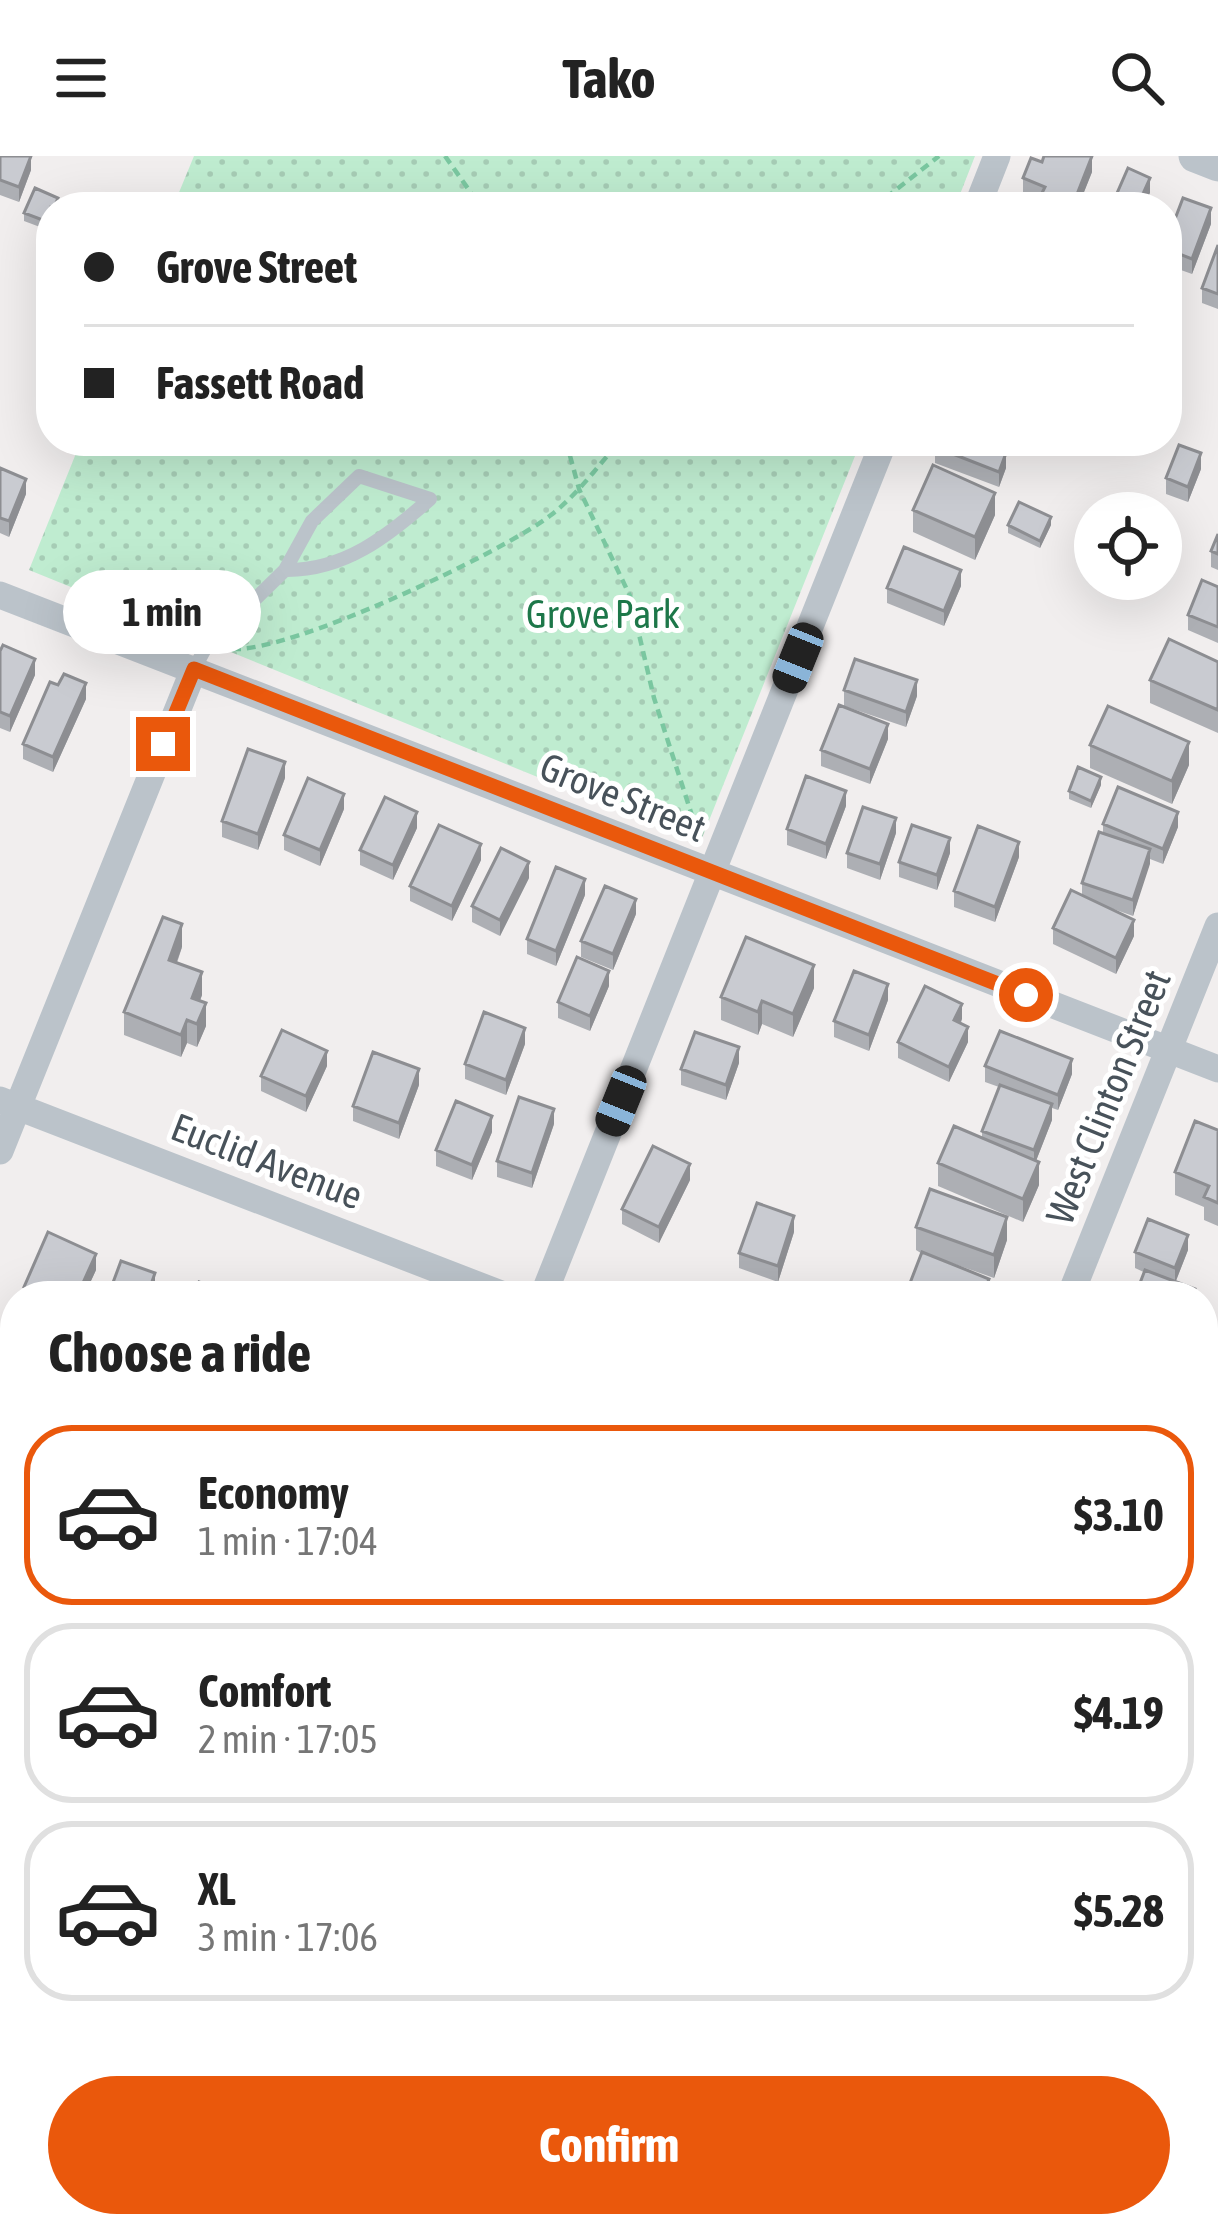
<!DOCTYPE html>
<meta charset="utf-8">
<style>
body{margin:0;font-family:"Asap Condensed",sans-serif;background:#f6f6f6;color:#222;height:100vh;display:flex;flex-direction:column;font-size:45px;white-space:nowrap}
*{box-sizing:border-box;margin:0}
p{font-size:39px;color:#767676}
.icon{flex:none;width:66px;height:66px;fill:none;stroke:currentColor;stroke-width:2;stroke-linecap:round;stroke-linejoin:round}
.map{position:relative;flex:1;overflow:hidden}
.side{position:absolute;left:0px;top:1125px;width:1218px;height:957px;display:flex;flex-direction:column;background:#fff;border-radius:48px 48px 0 0;box-shadow:0 12px 48px #0002}
.side>*{flex:none}
.top-card{position:absolute;left:36px;top:36px;width:1146px;height:264px;border-radius:48px;box-shadow:0 12px 48px #0002;display:grid;align-content:center;height:264px;padding:0 48px;background:#fff}
.fabs{position:absolute;left:1074px;top:336px;display:grid;gap:24px}
.fabs a{display:grid;place-items:center;width:108px;height:108px;border-radius:50%;background:#fff;box-shadow:0 12px 48px #0002;font-size:60px}
.end{position:absolute;width:54px;height:54px;margin:-27px;border:15px solid #ea580c;background:#fff;box-shadow:0 0 0 6px #fff}
.from{border-radius:50%}
.bubble{position:absolute;height:84px;border-radius:42px;background:#fff;box-shadow:0 12px 48px #0002;font-size:39px;font-weight:700;line-height:84px;text-align:center}
.car{position:absolute;width:36px;height:72px;margin:-36px -18px;border-radius:15px;box-shadow:0 0 9px 3px #0007;background:linear-gradient(#222 24%,#8ab4d8 0 40%,#222 0 76%,#8ab4d8 0 86%,#222 0)}
.top-card b{display:flex;align-items:center;gap:42px;height:114px;font-size:45px}
.top-card b+b{border-top:3px solid #e0e0e0}
.top-card i{width:30px;height:30px;background:#222}
ul{padding:0;list-style:none}
li{display:flex;align-items:center;gap:36px;height:180px;margin:0 24px 18px;padding:0 24px;border:6px solid #e0e0e0;border-radius:48px}
li div{flex:1}
li b{display:block;font-size:45px}
li em{font-style:normal;font-weight:700}
li.selected{border-color:#ea580c}
li>.icon{width:108px;height:108px;stroke-width:1.5}
h2{padding:0 48px;font-size:54px;line-height:144px}
.primary-button{display:flex;gap:24px;margin-top:auto;padding:24px 48px}
.primary-button a{flex:1;height:138px;border-radius:72px;background:#ea580c;color:#fff;font-size:48px;font-weight:700;line-height:138px;text-align:center}
header{display:flex;justify-content:space-between;align-items:center;height:156px;padding:0 48px;background:#fff;font-size:54px;font-weight:700}
.map>svg:first-child{display:block}
.park{fill:url(#park-dots)}
.lines{fill:none;stroke-linecap:round;stroke-linejoin:round}
.stream{stroke:#8fd5e6;stroke-width:8}
.path{stroke:#7ac7a0;stroke-width:4.5;stroke-dasharray:9 6;stroke-linecap:butt}
.service{stroke:#bbc3ca;stroke-width:14}
.minor{stroke:#bbc3ca;stroke-width:27}
.tertiary{stroke:#bbc3ca;stroke-width:33}
.wall{fill:#adafb4}
.shaded-wall{fill:#8d8e92}
.building{fill:#c9cbd1;stroke:#8d8e92;stroke-width:3}
.route{stroke:#ea580c;stroke-width:15}
.labels{text-anchor:middle;stroke-width:10;stroke-linejoin:round;paint-order:stroke}
.park-label{font-size:39px;fill:#1d7749;stroke:#fff}
.street-label{font-size:39px;fill:#48525a;stroke:#fff}
</style>
<header><svg class="icon" aria-label="menu" viewBox="0 0 24 24"><path d="M4 6h16M4 12h16M4 18h16"/></svg>Tako<svg class="icon" aria-label="search" viewBox="0 0 24 24"><circle cx="10" cy="10" r="6"/><path d="M15 15l6 6"/></svg></header>
<div class="map">
<svg width="1218" height="2080" viewBox="0 0 1218 2080">
<defs>
<pattern id="park-dots" width="8" height="8" patternUnits="userSpaceOnUse" patternTransform="scale(3)"><rect width="8" height="8" fill="#bfecd0"/><path d="M2 2h.1M6 6h.1" fill="none" stroke="#a6ccb5" stroke-width="1.8" stroke-linecap="round"/></pattern>
</defs>
<rect width="100%" height="100%" fill="#f1eeee"/>
<path class="park" d="M 194,0 L 975,0 L 955,51 L 173,51 Z
M 81,285 L 861,285 L 700,687 L 29,414 Z"/>
<g class="lines">
<path class="stream" d="M 0,1691 L 15,1691
M 1203,1766 L 1218,1771"/>
<path class="path" d="M 445,0 L 481,51
M 874,51 L 939,0
M 566,285 L 579,333 L 630,440 L 654,542 L 697,675
M 232,493 C 290,497 502,397 551,359 C 577,339 598,310 620,285"/>
<path class="service" d="M 194,513 L 206,491 L 285,414 C 344,415 388,380 430,343 L 359,320 L 312,365 L 285,414"/>
<path class="minor" d="M 977,51 L 997,0
M 0,439 L 1218,913
M 0,944 L 506,1140
M 0,995 L 194,513
M 543,1140 L 884,285
M 1070,1140 L 1218,770
M 1203,1412 L 1218,1418
M 0,1612 L 15,1617
M 0,1748 L 15,1742
M 1157,2067 L 1190,2080
M 163,2080 L 168,2067
M 694,2080 L 700,2067
M 1215,2080 L 1218,2073"/>
<path class="tertiary" d="M 1195,0 L 1218,9"/>
</g>
<path class="wall" d="M 0,0 L 31,14 L 19,46 L 0,39 Z
M 1042,6 L 1092,16 L 1078,51 L 1040,51 L 1040,44 L 1023,38 L 1023,22 Z
M 51,51 L 51,67 L 48,74 L 24,65 L 24,57 Z
M 1211,68 L 1192,118 L 1167,109 L 1167,84 Z
M 1218,89 L 1218,153 L 1202,147 L 1202,132 Z
M 991,285 L 991,291 L 1006,312 L 999,331 L 935,307 L 935,291 Z
M 0,312 L 26,338 L 9,381 L 0,377 Z
M 1201,313 L 1188,346 L 1166,338 L 1166,322 Z
M 913,354 L 995,359 L 975,404 L 913,376 Z
M 1008,369 L 1051,369 L 1040,392 L 1008,377 Z
M 1218,378 L 1218,414 L 1211,411 L 1211,395 Z
M 961,430 L 944,470 L 887,447 L 887,432 Z
M 1218,431 L 1218,487 L 1188,474 L 1188,459 Z
M 0,495 L 35,519 L 10,576 L 0,572 Z
M 1218,506 L 1218,577 L 1150,547 L 1150,524 Z
M 58,529 L 86,543 L 53,616 L 23,603 L 23,588 Z
M 844,534 L 917,540 L 906,571 L 844,550 Z
M 888,583 L 870,628 L 821,610 L 821,594 Z
M 1090,589 L 1189,609 L 1172,648 L 1090,612 Z
M 285,622 L 258,694 L 222,681 L 222,665 Z
M 1101,629 L 1091,652 L 1069,643 L 1069,635 Z
M 846,650 L 826,703 L 787,689 L 787,673 Z
M 344,653 L 320,710 L 284,694 L 284,679 Z
M 1103,668 L 1178,671 L 1163,708 L 1150,703 L 1133,760 L 1102,749 L 1134,780 L 1116,818 L 1053,788 L 1053,772 L 1082,740 L 1082,727 L 1103,677 Z
M 417,672 L 393,724 L 360,709 L 360,694 Z
M 896,677 L 880,724 L 847,712 L 847,697 Z
M 950,697 L 937,734 L 899,721 L 899,706 Z
M 1019,701 L 995,766 L 954,751 L 954,735 Z
M 481,704 L 452,765 L 410,745 L 410,730 Z
M 529,722 L 500,780 L 472,766 L 472,750 Z
M 585,739 L 556,810 L 527,798 L 527,783 Z
M 636,758 L 613,814 L 581,801 L 581,785 Z
M 182,791 L 177,807 L 202,839 L 200,845 L 206,870 L 197,891 L 187,887 L 181,901 L 124,879 L 124,856 Z
M 609,830 L 590,875 L 558,862 L 558,846 Z
M 814,832 L 793,881 L 762,868 L 758,879 L 721,864 L 721,841 Z
M 888,844 L 869,895 L 834,881 L 834,865 Z
M 962,863 L 961,867 L 968,886 L 949,926 L 898,902 L 898,886 Z
M 525,888 L 506,939 L 465,923 L 465,908 Z
M 739,907 L 726,944 L 681,929 L 681,913 Z
M 327,910 L 306,956 L 261,935 L 261,920 Z
M 985,910 L 1072,918 L 1058,954 L 1052,952 L 1052,964 L 1036,1005 L 1039,1029 L 1023,1066 L 938,1030 L 938,1007 L 982,982 L 982,975 L 999,931 L 985,926 Z
M 419,929 L 399,983 L 353,965 L 353,950 Z
M 554,968 L 532,1032 L 497,1021 L 497,1005 Z
M 1218,974 L 1218,1070 L 1204,1064 L 1204,1051 L 1175,1039 L 1175,1016 Z
M 492,976 L 472,1024 L 436,1010 L 436,994 Z
M 690,1024 L 659,1087 L 622,1068 L 622,1053 Z
M 916,1071 L 1007,1084 L 994,1122 L 932,1100 L 989,1140 L 916,1094 Z
M 794,1076 L 778,1126 L 739,1112 L 739,1097 Z
M 1188,1094 L 1176,1125 L 1195,1140 L 1135,1112 L 1135,1096 Z
M 96,1114 L 84,1140 L 24,1140 L 24,1131 Z
M 15,1244 L 15,1320 L 0,1313 L 0,1262 Z
M 0,1414 L 15,1421 L 15,1494 L 7,1490 L 7,1481 L 0,1477 Z
M 1218,1793 L 1218,1889 L 1203,1883 L 1203,1830 L 1207,1830 L 1207,1818 Z
M 1203,1901 L 1218,1907 L 1210,1959 L 1205,1957 L 1205,1969 L 1203,1974 Z"/>
<path class="shaded-wall" d="M 31,0 L 31,14 L 19,46 L 19,31 Z
M 1092,0 L 1092,16 L 1078,51 L 1072,51 Z
M 1150,22 L 1150,37 L 1143,51 L 1137,51 Z
M 1211,52 L 1211,68 L 1192,118 L 1192,103 Z
M 1006,297 L 1006,312 L 999,331 L 999,316 Z
M 1201,297 L 1201,313 L 1188,346 L 1188,331 Z
M 26,323 L 26,338 L 9,381 L 9,365 Z
M 995,337 L 995,359 L 975,404 L 975,381 Z
M 1051,361 L 1051,369 L 1040,392 L 1040,385 Z
M 961,414 L 961,430 L 944,470 L 944,455 Z
M 35,503 L 35,519 L 10,576 L 10,560 Z
M 917,524 L 917,540 L 906,571 L 906,556 Z
M 86,527 L 86,543 L 53,616 L 53,601 Z
M 888,568 L 888,583 L 870,628 L 870,613 Z
M 1189,586 L 1189,609 L 1172,648 L 1172,625 Z
M 285,606 L 285,622 L 258,694 L 258,678 Z
M 1101,621 L 1101,629 L 1091,652 L 1091,645 Z
M 846,635 L 846,650 L 826,703 L 826,688 Z
M 344,638 L 344,653 L 320,710 L 320,694 Z
M 417,656 L 417,672 L 393,724 L 393,709 Z
M 1178,656 L 1178,671 L 1163,708 L 1163,693 Z
M 896,662 L 896,677 L 880,724 L 880,708 Z
M 950,682 L 950,697 L 937,734 L 937,719 Z
M 1019,686 L 1019,701 L 995,766 L 995,751 Z
M 481,688 L 481,704 L 452,765 L 452,750 Z
M 1150,693 L 1150,708 L 1133,760 L 1133,744 Z
M 529,706 L 529,722 L 500,780 L 500,764 Z
M 585,723 L 585,739 L 556,810 L 556,795 Z
M 636,743 L 636,758 L 613,814 L 613,798 Z
M 1134,764 L 1134,780 L 1116,818 L 1116,802 Z
M 182,768 L 182,791 L 169,827 L 169,804 Z
M 814,809 L 814,832 L 793,881 L 793,858 Z
M 609,815 L 609,830 L 590,875 L 590,860 Z
M 202,816 L 202,839 L 192,865 L 192,842 Z
M 888,828 L 888,844 L 869,895 L 869,879 Z
M 762,845 L 762,868 L 758,879 L 758,856 Z
M 206,847 L 206,870 L 197,891 L 197,868 Z
M 962,848 L 962,863 L 954,879 L 954,864 Z
M 187,864 L 187,887 L 181,901 L 181,879 Z
M 968,871 L 968,886 L 949,926 L 949,911 Z
M 525,872 L 525,888 L 506,939 L 506,924 Z
M 739,891 L 739,907 L 726,944 L 726,929 Z
M 327,895 L 327,910 L 306,956 L 306,940 Z
M 1072,903 L 1072,918 L 1058,954 L 1058,939 Z
M 419,913 L 419,929 L 399,983 L 399,967 Z
M 1052,948 L 1052,964 L 1034,1010 L 1034,994 Z
M 554,953 L 554,968 L 532,1032 L 532,1017 Z
M 492,960 L 492,976 L 472,1024 L 472,1009 Z
M 1039,1006 L 1039,1029 L 1023,1066 L 1023,1043 Z
M 690,1008 L 690,1024 L 659,1087 L 659,1071 Z
M 794,1060 L 794,1076 L 778,1126 L 778,1110 Z
M 1007,1061 L 1007,1084 L 994,1122 L 994,1099 Z
M 1188,1079 L 1188,1094 L 1175,1127 L 1175,1112 Z
M 96,1098 L 96,1114 L 84,1140 L 77,1140 Z
M 155,1117 L 155,1132 L 152,1140 L 147,1140 Z
M 1218,1225 L 1218,1240 L 1203,1276 L 1203,1260 Z
M 5,1369 L 5,1392 L 0,1402 L 0,1379 Z
M 1218,1553 L 1218,1569 L 1205,1604 L 1205,1589 Z
M 1218,1924 L 1218,1939 L 1210,1959 L 1210,1943 Z
M 298,2067 L 309,2067 L 303,2080 L 293,2080 Z"/>
<path class="building" d="M 0,0 L 31,0 L 19,31 L 0,24 Z
M 1044,0 L 1092,0 L 1072,51 L 1064,51 L 1040,41 L 1045,31 L 1023,22 L 1031,2 L 1042,6 Z
M 1128,12 L 1150,22 L 1137,51 L 1111,51 Z
M 35,32 L 58,42 L 54,51 L 51,51 L 51,59 L 48,66 L 24,57 Z
M 1183,42 L 1211,52 L 1192,103 L 1167,93 L 1167,84 Z
M 1218,89 L 1218,138 L 1202,132 Z
M 937,285 L 988,285 L 987,289 L 1006,297 L 999,316 L 935,291 Z
M 1179,289 L 1201,297 L 1188,331 L 1166,322 Z
M 933,309 L 995,337 L 975,381 L 913,354 Z
M 0,312 L 26,323 L 9,365 L 0,362 Z
M 1019,346 L 1051,361 L 1040,385 L 1008,369 Z
M 1218,378 L 1218,398 L 1211,395 Z
M 904,391 L 961,414 L 944,455 L 887,432 Z
M 1202,424 L 1218,431 L 1218,471 L 1188,459 Z
M 1169,483 L 1218,506 L 1218,554 L 1150,524 Z
M 3,489 L 35,503 L 10,560 L 0,556 L 0,495 Z
M 855,503 L 917,524 L 906,556 L 844,534 Z
M 64,518 L 86,527 L 53,601 L 23,588 L 50,526 L 58,529 Z
M 839,549 L 888,568 L 870,613 L 821,594 Z
M 1108,550 L 1189,586 L 1172,625 L 1090,589 Z
M 248,593 L 285,606 L 258,678 L 222,665 Z
M 1078,611 L 1101,621 L 1091,645 L 1069,635 Z
M 806,620 L 846,635 L 826,688 L 787,673 Z
M 308,622 L 344,638 L 320,694 L 284,679 Z
M 1118,631 L 1178,656 L 1163,693 L 1103,668 Z
M 385,641 L 417,656 L 393,709 L 360,694 Z
M 863,651 L 896,662 L 880,708 L 847,697 Z
M 439,669 L 481,688 L 452,750 L 410,730 Z
M 912,669 L 950,682 L 937,719 L 899,706 Z
M 978,670 L 1019,686 L 995,751 L 954,735 Z
M 1099,676 L 1150,693 L 1133,744 L 1082,727 Z
M 501,692 L 529,706 L 500,764 L 472,750 Z
M 556,711 L 585,723 L 556,795 L 527,783 Z
M 605,730 L 636,743 L 613,798 L 581,785 Z
M 1071,734 L 1134,764 L 1116,802 L 1053,772 Z
M 163,761 L 182,768 L 169,804 L 202,816 L 192,842 L 206,847 L 197,868 L 187,864 L 181,879 L 124,856 Z
M 746,781 L 814,809 L 793,858 L 762,845 L 758,856 L 721,841 Z
M 577,801 L 609,815 L 590,860 L 558,846 Z
M 854,815 L 888,828 L 869,879 L 834,865 Z
M 925,830 L 962,848 L 954,864 L 968,871 L 949,911 L 898,886 Z
M 484,856 L 525,872 L 506,924 L 465,908 Z
M 282,874 L 327,895 L 306,940 L 261,920 Z
M 1000,875 L 1072,903 L 1058,939 L 985,910 Z
M 695,876 L 739,891 L 726,929 L 681,913 Z
M 373,896 L 419,913 L 399,967 L 353,950 Z
M 1000,929 L 1052,948 L 1034,994 L 982,975 Z
M 519,941 L 554,953 L 532,1017 L 497,1005 Z
M 456,945 L 492,960 L 472,1009 L 436,994 Z
M 1195,965 L 1218,974 L 1218,1047 L 1204,1041 L 1209,1030 L 1175,1016 Z
M 954,970 L 1039,1006 L 1023,1043 L 938,1007 Z
M 653,990 L 690,1008 L 659,1071 L 622,1053 Z
M 930,1033 L 1007,1061 L 994,1099 L 916,1071 Z
M 757,1047 L 794,1060 L 778,1110 L 739,1097 Z
M 1148,1063 L 1188,1079 L 1175,1112 L 1135,1096 Z
M 48,1076 L 96,1098 L 77,1140 L 44,1140 L 24,1131 Z
M 922,1096 L 989,1123 L 982,1140 L 905,1140 Z
M 121,1105 L 155,1117 L 147,1140 L 108,1140 Z
M 1145,1114 L 1195,1133 L 1193,1140 L 1135,1140 Z
M 199,1126 L 234,1140 L 193,1140 Z
M 1203,1213 L 1218,1219 L 1218,1225 L 1203,1260 Z
M 10,1241 L 15,1244 L 15,1304 L 0,1297 L 0,1262 Z
M 0,1414 L 15,1421 L 15,1471 L 7,1467 L 11,1460 L 0,1455 Z
M 1203,1511 L 1218,1517 L 1218,1553 L 1205,1589 L 1203,1588 Z
M 1218,1793 L 1218,1823 L 1207,1818 Z
M 1204,1828 L 1218,1834 L 1218,1874 L 1203,1867 Z
M 1203,1901 L 1218,1907 L 1218,1924 L 1210,1943 L 1203,1941 Z
M 246,2067 L 298,2067 L 293,2080 L 240,2080 Z
M 774,2067 L 826,2067 L 831,2069 L 827,2080 L 768,2080 Z
M 867,2074 L 880,2080 L 864,2080 Z"/>
<g class="lines">
<path class="route" d="M 163,588 L 194,513 L 1026,839"/>
</g>
<g class="labels">
<g class="park-label">
<text x="603" y="472">Grove Park</text>
</g>
<g class="street-label">
<text transform="translate(623 641) rotate(22)" y="14">Grove Street</text>
<text transform="translate(1108 941) rotate(-68)" y="14">West Clinton Street</text>
<text transform="translate(267 1005) rotate(21)" y="14">Euclid Avenue</text>
</g>
</g>
</svg>
<div class="fabs">
<a><svg class="icon" aria-label="locate" viewBox="0 0 24 24"><circle cx="12" cy="12" r="6"/><path d="M12 2v4M12 18v4M2 12h4M18 12h4"/></svg></a>
</div>
<i class="end from" style="left:1026px;top:839px"></i>
<i class="end" style="left:163px;top:588px"></i>
<div class="bubble" style="left:63px;top:414px;width:198px">1 min</div>
<i class="car" style="left:798px;top:502px;rotate:202deg"></i>
<i class="car" style="left:621px;top:945px;rotate:202deg"></i>
<div class="top-card">
<b><i class="from"></i>Grove Street</b>
<b><i></i>Fassett Road</b>
</div>
<section class="side">
<h2>Choose a ride</h2>
<ul>
<li class="selected"><svg class="icon" aria-label="car" viewBox="0 0 24 24"><path d="M5 17H2v-5l4-1 3-4h7l3 4 3 1v5h-3M9 17h6M6 11h13"/><circle cx="7" cy="17" r="2"/><circle cx="17" cy="17" r="2"/></svg><div><b>Economy</b><p>1 min · 17:04</p></div><em>$3.10</em></li>
<li><svg class="icon" aria-label="car" viewBox="0 0 24 24"><path d="M5 17H2v-5l4-1 3-4h7l3 4 3 1v5h-3M9 17h6M6 11h13"/><circle cx="7" cy="17" r="2"/><circle cx="17" cy="17" r="2"/></svg><div><b>Comfort</b><p>2 min · 17:05</p></div><em>$4.19</em></li>
<li><svg class="icon" aria-label="car" viewBox="0 0 24 24"><path d="M5 17H2v-5l4-1 3-4h7l3 4 3 1v5h-3M9 17h6M6 11h13"/><circle cx="7" cy="17" r="2"/><circle cx="17" cy="17" r="2"/></svg><div><b>XL</b><p>3 min · 17:06</p></div><em>$5.28</em></li>
</ul>
<div class="primary-button"><a>Confirm</a></div>
</section>
</div>
